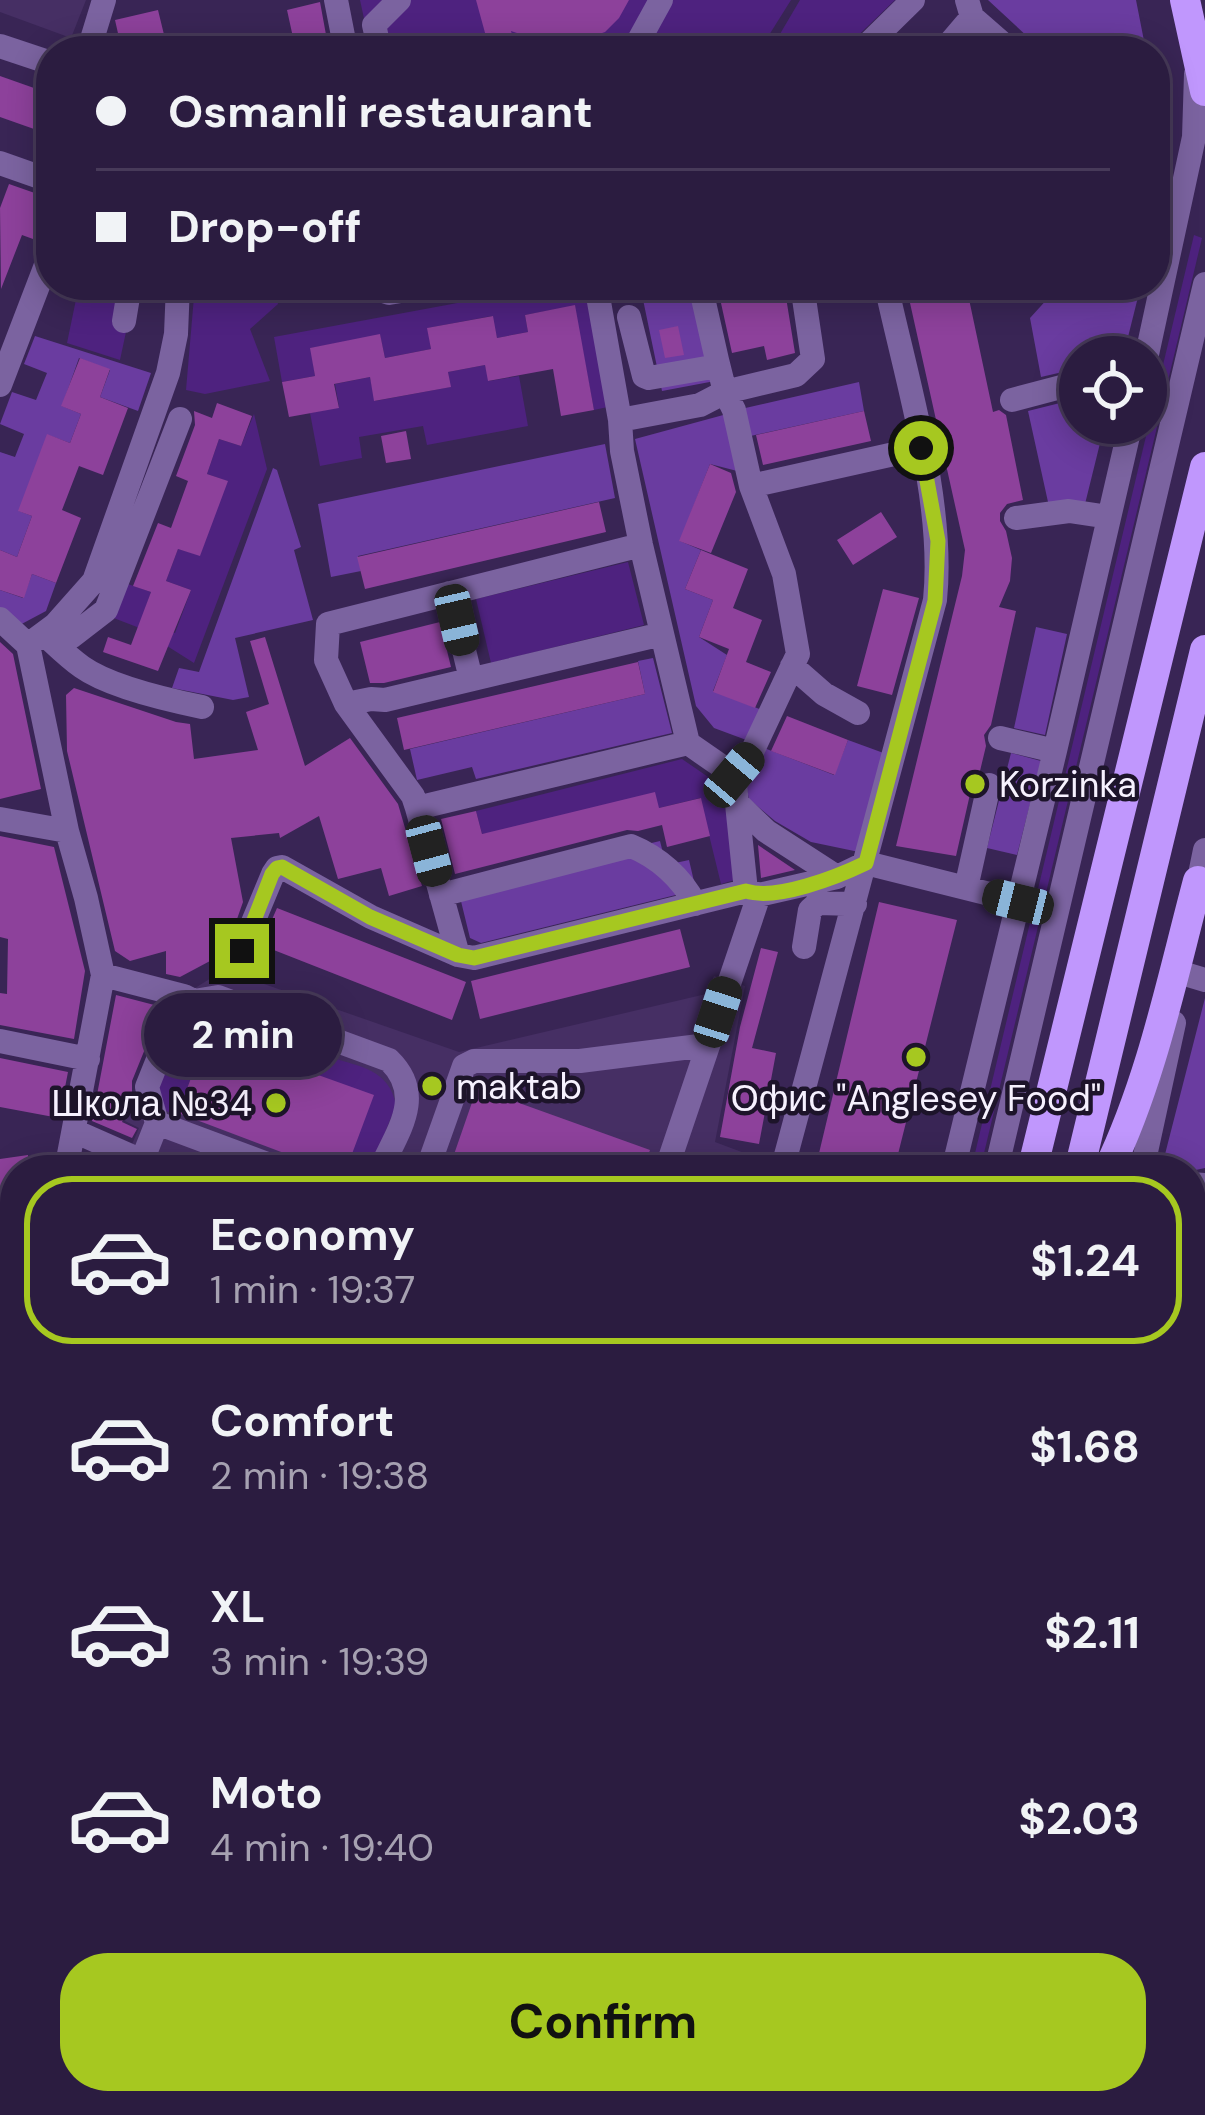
<!DOCTYPE html>
<meta charset="utf-8">
<style>
body{margin:0;font-family:"DM Sans",sans-serif;background:#37294b;color:#f1f3f6;height:100vh;display:flex;flex-direction:column;font-size:45px;white-space:nowrap}
*{box-sizing:border-box;margin:0}
p{font-size:39px;color:#a6a1b1}
.icon{flex:none;width:66px;height:66px;fill:none;stroke:currentColor;stroke-width:2;stroke-linecap:round;stroke-linejoin:round}
.map{position:relative;flex:1;overflow:hidden}
.panel{position:absolute;left:0px;top:1155px;width:1206px;height:960px;display:flex;flex-direction:column;background:#2b1c40;border-radius:48px 48px 0 0;box-shadow:0 6px 30px #0003,0 0 0 3px #473a59}
.panel>*{flex:none}
.banner{position:absolute;left:36px;top:36px;width:1134px;height:264px;border-radius:48px;box-shadow:0 6px 30px #0003,0 0 0 3px #473a59;display:grid;align-content:center;height:264px;padding:0 60px;background:#2b1c40}
.fabs{position:absolute;left:1059px;top:336px;display:grid;gap:24px}
.fabs a{display:grid;place-items:center;width:108px;height:108px;border-radius:50%;background:#2b1c40;box-shadow:0 6px 30px #0003,0 0 0 3px #473a59;font-size:60px}
.end{position:absolute;width:54px;height:54px;margin:-27px;border:15px solid #a6c820;background:#111;box-shadow:0 0 0 6px #111}
.from{border-radius:50%}
.bubble{position:absolute;height:84px;border-radius:42px;background:#2b1c40;box-shadow:0 6px 30px #0003,0 0 0 3px #473a59;font-size:39px;font-weight:700;line-height:84px;text-align:center}
.car{position:absolute;width:36px;height:72px;margin:-36px -18px;border-radius:15px;box-shadow:0 0 9px 3px #0007;background:linear-gradient(#222 24%,#8ab4d8 0 40%,#222 0 76%,#8ab4d8 0 86%,#222 0)}
.banner b{display:flex;align-items:center;gap:42px;height:114px;font-size:45px}
.banner b+b{border-top:3px solid #473a59}
.banner i{width:30px;height:30px;background:#f1f3f6}
ul{padding:21px 0 0;list-style:none}
li{display:flex;align-items:center;gap:36px;height:168px;margin:0 24px 18px;padding:0 36px;border:6px solid transparent;border-radius:48px}
li div{flex:1}
li b{display:block;font-size:45px}
li em{font-style:normal;font-weight:700}
li.active{border-color:#a6c820}
li>.icon{width:108px;height:108px;stroke-width:1.5}
.button{display:flex;gap:24px;margin-top:auto;padding:24px 60px}
.button a{flex:1;height:138px;border-radius:48px;background:#a6c820;color:#111;font-size:48px;font-weight:700;line-height:138px;text-align:center}
.map>svg:first-child{display:block}
.built{fill:#462f64}
.green{fill:#4e227f}
.forest{fill:#6a3ca0}
.building{fill:#8d419b}
.lines{fill:none;stroke-linecap:round;stroke-linejoin:round}
.minor{stroke:#7b63a0;stroke-width:24}
.major{stroke:#c097fd;stroke-width:30}
.route{stroke:#a6c820;stroke-width:15}
.poi-dot{fill:#a6c820;stroke:#1d142a;stroke-width:4.5}
.labels{text-anchor:middle;stroke-width:9;stroke-linejoin:round;paint-order:stroke}
.poi-label{font-size:36px;fill:#f6f1fe;stroke:#1d142a;text-anchor:start}
</style>
<div class="map">
<svg width="1205" height="2115" viewBox="0 0 1205 2115">
<rect width="100%" height="100%" fill="#392555"/>
<path class="built" d="M 0,0 L 86,0 L 71,38 L 0,12 Z
M 224,970 L 459,1052 L 706,994 L 714,976 L 745,986 L 715,1142 L 747,1154 L 742,1170 L 121,1170 L 139,1128 L 125,1121 L 171,1003 Z"/>
<path class="green" d="M 360,0 L 791,0 L 759,51 L 371,51 Z
M 800,0 L 895,0 L 842,51 L 770,51 Z
M 1194,235 L 1202,238 L 980,1170 L 971,1170 Z
M 79,285 L 136,285 L 120,360 L 67,343 Z
M 195,285 L 274,285 L 278,304 L 250,329 L 270,381 L 205,394 L 186,390 Z
M 555,285 L 589,285 L 612,406 L 594,410 L 574,306 L 525,315 L 528,332 L 497,338 L 492,316 L 428,328 L 431,349 L 385,358 L 380,335 L 311,348 L 315,376 L 282,382 L 274,337 Z
M 485,365 L 489,381 L 519,376 L 528,426 L 427,445 L 423,426 L 359,437 L 362,458 L 320,466 L 310,413 L 339,407 L 335,384 L 370,377 L 375,401 L 450,387 L 448,372 Z
M 254,414 L 267,469 L 194,663 L 137,627 L 111,617 L 125,583 L 151,592 L 141,621 L 175,633 L 191,590 L 166,581 L 178,549 L 200,555 L 227,481 L 207,474 L 219,439 L 241,446 Z
M 628,562 L 644,625 L 491,663 L 476,599 Z
M 682,759 L 717,783 L 735,838 L 738,879 L 721,884 L 700,798 L 659,808 L 482,834 L 476,811 Z
M 201,1010 L 281,1039 L 273,1059 L 207,1035 L 177,1115 L 161,1109 L 154,1089 L 180,1023 Z
M 315,1056 L 327,1061 L 330,1057 C 360,1067 389,1069 396,1105 L 370,1170 L 346,1170 L 373,1096 L 309,1072 Z
M 1205,1488 L 1205,1639 L 1191,1643 L 1191,1492 Z
M 1191,1877 L 1205,1924 L 1205,2005 L 1191,2010 Z"/>
<path class="forest" d="M 988,0 L 1136,0 L 1146,51 L 1043,51 Z
M 640,285 L 694,285 L 715,381 L 662,391 Z
M 1060,285 L 1141,285 L 1123,357 L 1080,357 L 1080,368 L 1041,377 L 1030,318 Z
M 35,336 L 151,373 L 138,411 L 100,397 L 110,370 L 79,358 L 62,406 L 81,414 L 70,443 L 48,435 L 19,511 L 32,516 L 17,557 L 0,550 L 0,452 L 15,457 L 24,434 L 0,424 L 12,392 L 36,400 L 47,373 L 24,364 Z
M 859,382 L 864,411 L 746,437 L 741,409 Z
M 1080,398 L 1080,423 L 1105,423 L 1085,504 L 1050,511 L 1028,411 Z
M 727,414 L 741,472 L 710,464 L 680,541 L 701,550 L 685,589 L 713,600 L 699,637 L 727,655 L 713,691 L 762,710 L 749,741 L 714,728 L 696,706 L 635,439 Z
M 605,444 L 615,498 L 358,556 L 361,571 L 331,577 L 318,504 Z
M 273,468 L 277,470 L 301,547 L 294,550 L 313,620 L 235,638 L 249,697 L 233,700 L 172,688 L 179,668 L 199,672 Z
M 32,574 L 56,583 L 46,611 L 16,627 L 0,619 L 0,590 L 23,598 Z
M 1036,627 L 1067,634 L 1045,735 L 1014,728 Z
M 653,658 L 672,733 L 476,779 L 472,767 L 417,780 L 410,749 L 645,694 L 638,661 Z
M 848,740 L 889,755 L 859,852 L 811,842 L 775,821 L 749,799 L 744,777 L 764,748 L 834,775 Z
M 1011,753 L 1041,761 L 1017,855 L 987,848 Z
M 660,841 L 666,865 L 689,860 L 696,890 L 481,943 L 470,938 L 458,889 Z
M 1205,998 L 1205,1168 L 1191,1171 L 1161,1170 Z
M 1205,2043 L 1205,2115 L 1057,2115 L 1052,2101 L 1003,2115 L 967,2115 L 1019,2100 L 1191,2100 L 1191,2048 Z"/>
<path class="building" d="M 476,0 L 629,0 L 619,18 L 605,32 L 573,43 L 570,51 L 511,31 L 517,51 L 490,51 Z
M 320,2 L 329,51 L 296,51 L 287,10 Z
M 158,10 L 168,51 L 122,51 L 115,20 Z
M 0,76 L 51,94 L 51,135 L 0,117 Z
M 9,184 L 49,198 L 33,239 L 22,235 L 1,289 L 0,208 Z
M 213,285 L 272,285 L 273,292 L 217,303 Z
M 717,285 L 784,285 L 795,353 L 767,360 L 764,346 L 732,353 Z
M 906,285 L 966,285 L 993,412 L 999,410 L 1006,415 L 1023,500 L 1007,504 L 1000,513 L 1000,521 L 1006,531 L 1012,558 L 1010,581 L 999,607 L 1016,611 L 991,725 L 984,735 L 986,746 L 980,771 L 973,781 L 956,856 L 896,846 L 962,576 L 965,550 Z
M 575,305 L 594,410 L 561,416 L 553,369 L 488,381 L 485,365 L 448,372 L 451,387 L 374,401 L 370,377 L 334,384 L 339,408 L 289,417 L 282,382 L 315,376 L 310,348 L 380,334 L 385,358 L 431,349 L 427,328 L 493,316 L 497,338 L 528,332 L 525,315 Z
M 678,326 L 684,355 L 665,358 L 659,330 Z
M 80,358 L 110,369 L 100,397 L 128,408 L 103,475 L 79,466 L 62,510 L 81,518 L 56,583 L 32,574 L 24,598 L 0,590 L 0,550 L 17,557 L 32,516 L 18,511 L 47,434 L 70,443 L 81,414 L 61,406 Z
M 217,403 L 252,416 L 241,446 L 219,439 L 207,474 L 228,481 L 200,556 L 178,549 L 166,581 L 191,590 L 158,671 L 103,652 L 108,637 L 131,645 L 151,592 L 133,586 L 158,523 L 171,528 L 188,481 L 176,476 L 195,425 L 194,411 L 212,418 Z
M 864,411 L 871,441 L 763,465 L 756,435 Z
M 406,431 L 411,459 L 386,463 L 381,436 Z
M 710,464 L 731,473 L 736,492 L 711,553 L 679,541 Z
M 599,502 L 606,532 L 365,589 L 357,557 Z
M 881,512 L 897,537 L 853,565 L 837,540 Z
M 701,550 L 748,569 L 733,608 L 762,620 L 746,662 L 771,672 L 755,708 L 713,692 L 729,649 L 699,637 L 713,600 L 685,589 Z
M 883,589 L 919,598 L 892,695 L 857,686 Z
M 440,622 L 451,667 L 384,683 L 370,683 L 360,642 Z
M 265,637 L 305,766 L 350,738 L 398,804 L 422,886 L 389,896 L 381,868 L 338,879 L 319,816 L 280,838 L 279,833 L 231,838 L 243,902 L 225,953 L 180,977 L 166,974 L 166,951 L 130,961 L 115,951 L 67,751 L 66,695 L 74,688 L 176,722 L 190,724 L 194,759 L 258,750 L 246,712 L 269,704 L 250,641 Z
M 0,642 L 13,654 L 41,789 L 0,799 Z
M 638,662 L 645,694 L 404,750 L 397,718 Z
M 787,716 L 848,740 L 835,775 L 771,751 Z
M 655,792 L 659,808 L 701,798 L 710,836 L 667,847 L 662,825 L 638,831 L 627,830 L 455,874 L 441,819 L 476,811 L 482,834 Z
M 0,836 L 54,847 L 85,971 L 74,1039 L 0,1025 L 0,993 L 7,994 L 8,939 L 0,937 Z
M 758,845 L 795,870 L 761,878 Z
M 879,902 L 957,920 L 894,1170 L 815,1170 Z
M 277,908 L 466,982 L 452,1020 L 261,945 Z
M 680,929 L 690,967 L 480,1019 L 471,981 Z
M 761,948 L 778,952 L 752,1048 L 776,1053 L 759,1144 L 720,1137 L 740,1027 Z
M 116,995 L 162,1007 L 132,1081 L 132,1095 L 122,1122 L 137,1129 L 132,1138 L 92,1121 Z
M 207,1035 L 374,1095 L 346,1170 L 329,1170 L 178,1113 Z
M 0,1058 L 68,1072 L 59,1118 L 0,1107 Z
M 477,1088 L 650,1150 L 643,1170 L 461,1170 L 450,1166 Z
M 28,1155 L 28,1170 L 15,1170 L 15,1260 L 0,1256 L 0,1159 Z
M 15,1334 L 15,1390 L 8,1421 L 0,1428 L 0,1336 Z
M 7,1542 L 15,1543 L 15,1670 L 0,1673 L 0,1584 Z
M 498,2100 L 553,2100 L 557,2115 L 502,2115 Z
M 634,2100 L 681,2109 L 681,2115 L 630,2115 Z"/>
<g class="lines">
<path class="minor" d="M 336,0 L 346,51
M 967,0 L 972,17 L 1011,51
M 0,46 L 51,63
M 94,51 L 93,36 L 104,0
M 380,51 L 374,25 L 399,0
M 633,51 L 661,0
M 861,51 L 913,0
M 943,51 L 972,17
M 0,163 L 51,181
M 366,285 L 389,293 L 436,285
M 596,285 L 620,420
M 700,285 L 717,360 L 725,392 L 734,410 L 751,486
M 629,317 L 644,376 L 649,378 L 718,366
M 124,321 L 130,285
M 1146,359 L 1194,137 L 1196,74
M 0,385 L 51,252
M 1012,400 L 1080,382
M 1016,518 L 1069,511 L 1109,517
M 450,593 L 471,679
M 0,619 L 28,645
M 55,625 L 71,637 L 106,610 L 180,419
M 45,635 C 57,646 69,658 82,667 C 110,687 168,700 202,707
M 28,645 L 67,831 L 86,898 L 103,975 L 66,1170
M 28,645 L 55,625 L 94,581 L 168,373 L 176,334 L 178,285
M 792,666 L 824,694 L 858,713
M 346,704 L 371,699 L 385,700 L 662,634
M 1000,738 L 1055,751
M 734,775 L 751,754 L 798,654 L 784,574 L 751,486 L 921,448
M 739,805 L 766,831 L 837,877 L 866,863 L 1018,901
M 417,808 L 688,743
M 0,819 L 67,831
M 966,888 L 989,785
M 746,891 L 734,775 L 688,743 L 641,545 L 622,451 L 620,420 L 700,405 L 725,392 L 796,375 L 813,359 L 802,285
M 1196,894 L 1205,850
M 441,895 L 631,846 C 658,857 682,878 695,904
M 804,947 L 810,910 L 818,903 L 855,904
M 241,951 L 273,874 L 277,868 L 282,867 L 371,917 L 458,955 L 474,958 L 746,891 L 759,895 L 837,877
M 458,955 L 417,808 L 413,796 L 346,704 L 326,660 L 328,624 L 641,545
M 1185,974 L 1205,980
M 103,975 L 184,996 L 194,1001
M 0,1041 L 88,1059
M 157,1123 L 283,1170
M 74,1131 L 142,1161 L 157,1123 L 147,1087 L 175,1017 L 194,1001 L 218,997 L 389,1060 C 426,1096 397,1132 380,1170
M 142,1161 L 165,1170
M 427,1170 L 464,1066 L 474,1061 L 580,1061 L 707,1045
M 666,1170 L 759,895
M 782,1170 L 935,600 C 945,503 907,382 886,285
M 953,1170 L 1055,751 L 1131,423
M 996,1170 L 1205,284
M 1142,1170 L 1174,1023
M 1191,1184 L 1205,1185
M 0,1317 L 15,1311
M 0,1501 L 15,1435
M 1191,1657 L 1205,1653
M 0,1703 L 15,1698
M 0,1853 L 15,1848
M 0,2002 L 15,1997
M 1191,2021 L 1205,2016
M 736,2100 L 767,2107
M 362,2115 L 410,2100
M 599,2115 L 603,2100
M 906,2115 L 909,2100"/>
<path class="major" d="M 1185,0 L 1205,91
M 1032,1170 L 1205,467
M 1079,1170 L 1205,650
M 1108,1170 C 1152,1079 1172,978 1198,881
M 800,2115 L 804,2100
M 843,2115 L 847,2100"/>
</g>
<g class="lines">
<path class="route" d="M 242,951 L 272,874 L 277,868 L 282,867 L 370,917 L 458,955 L 474,958 L 746,891 C 776,901 837,877 866,863 L 935,601 L 938,541 L 921,448"/>
</g>
<g class="poi-dot">
<circle cx="975" cy="784" r="12"/>
<circle cx="916" cy="1057" r="12"/>
<circle cx="432" cy="1086" r="12"/>
<circle cx="276" cy="1103" r="12"/>
</g>
<g class="labels">
<g class="poi-label">
<text x="999" y="797">Korzinka</text>
<text x="456" y="1099">maktab</text>
<text x="916" y="1111" text-anchor="middle">Офис "Anglesey Food"</text>
<text x="252" y="1116" text-anchor="end">Школа №34</text>
</g>
</g>
</svg>
<div class="fabs">
<a><svg class="icon" aria-label="locate" viewBox="0 0 24 24"><circle cx="12" cy="12" r="6"/><path d="M12 2v4M12 18v4M2 12h4M18 12h4"/></svg></a>
</div>
<i class="end from" style="left:921px;top:448px"></i>
<i class="end" style="left:242px;top:951px"></i>
<div class="bubble" style="left:144px;top:993px;width:198px">2 min</div>
<i class="car" style="left:457px;top:620px;rotate:167deg"></i>
<i class="car" style="left:734px;top:775px;rotate:40deg"></i>
<i class="car" style="left:429px;top:851px;rotate:165deg"></i>
<i class="car" style="left:1018px;top:902px;rotate:284deg"></i>
<i class="car" style="left:718px;top:1012px;rotate:18deg"></i>
<div class="banner">
<b><i class="from"></i>Osmanli restaurant</b>
<b><i></i>Drop-off</b>
</div>
<section class="panel">
<ul>
<li class="active"><svg class="icon" aria-label="car" viewBox="0 0 24 24"><path d="M5 17H2v-5l4-1 3-4h7l3 4 3 1v5h-3M9 17h6M6 11h13"/><circle cx="7" cy="17" r="2"/><circle cx="17" cy="17" r="2"/></svg><div><b>Economy</b><p>1 min · 19:37</p></div><em>$1.24</em></li>
<li><svg class="icon" aria-label="car" viewBox="0 0 24 24"><path d="M5 17H2v-5l4-1 3-4h7l3 4 3 1v5h-3M9 17h6M6 11h13"/><circle cx="7" cy="17" r="2"/><circle cx="17" cy="17" r="2"/></svg><div><b>Comfort</b><p>2 min · 19:38</p></div><em>$1.68</em></li>
<li><svg class="icon" aria-label="car" viewBox="0 0 24 24"><path d="M5 17H2v-5l4-1 3-4h7l3 4 3 1v5h-3M9 17h6M6 11h13"/><circle cx="7" cy="17" r="2"/><circle cx="17" cy="17" r="2"/></svg><div><b>XL</b><p>3 min · 19:39</p></div><em>$2.11</em></li>
<li><svg class="icon" aria-label="car" viewBox="0 0 24 24"><path d="M5 17H2v-5l4-1 3-4h7l3 4 3 1v5h-3M9 17h6M6 11h13"/><circle cx="7" cy="17" r="2"/><circle cx="17" cy="17" r="2"/></svg><div><b>Moto</b><p>4 min · 19:40</p></div><em>$2.03</em></li>
</ul>
<div class="button"><a>Confirm</a></div>
</section>
</div>
